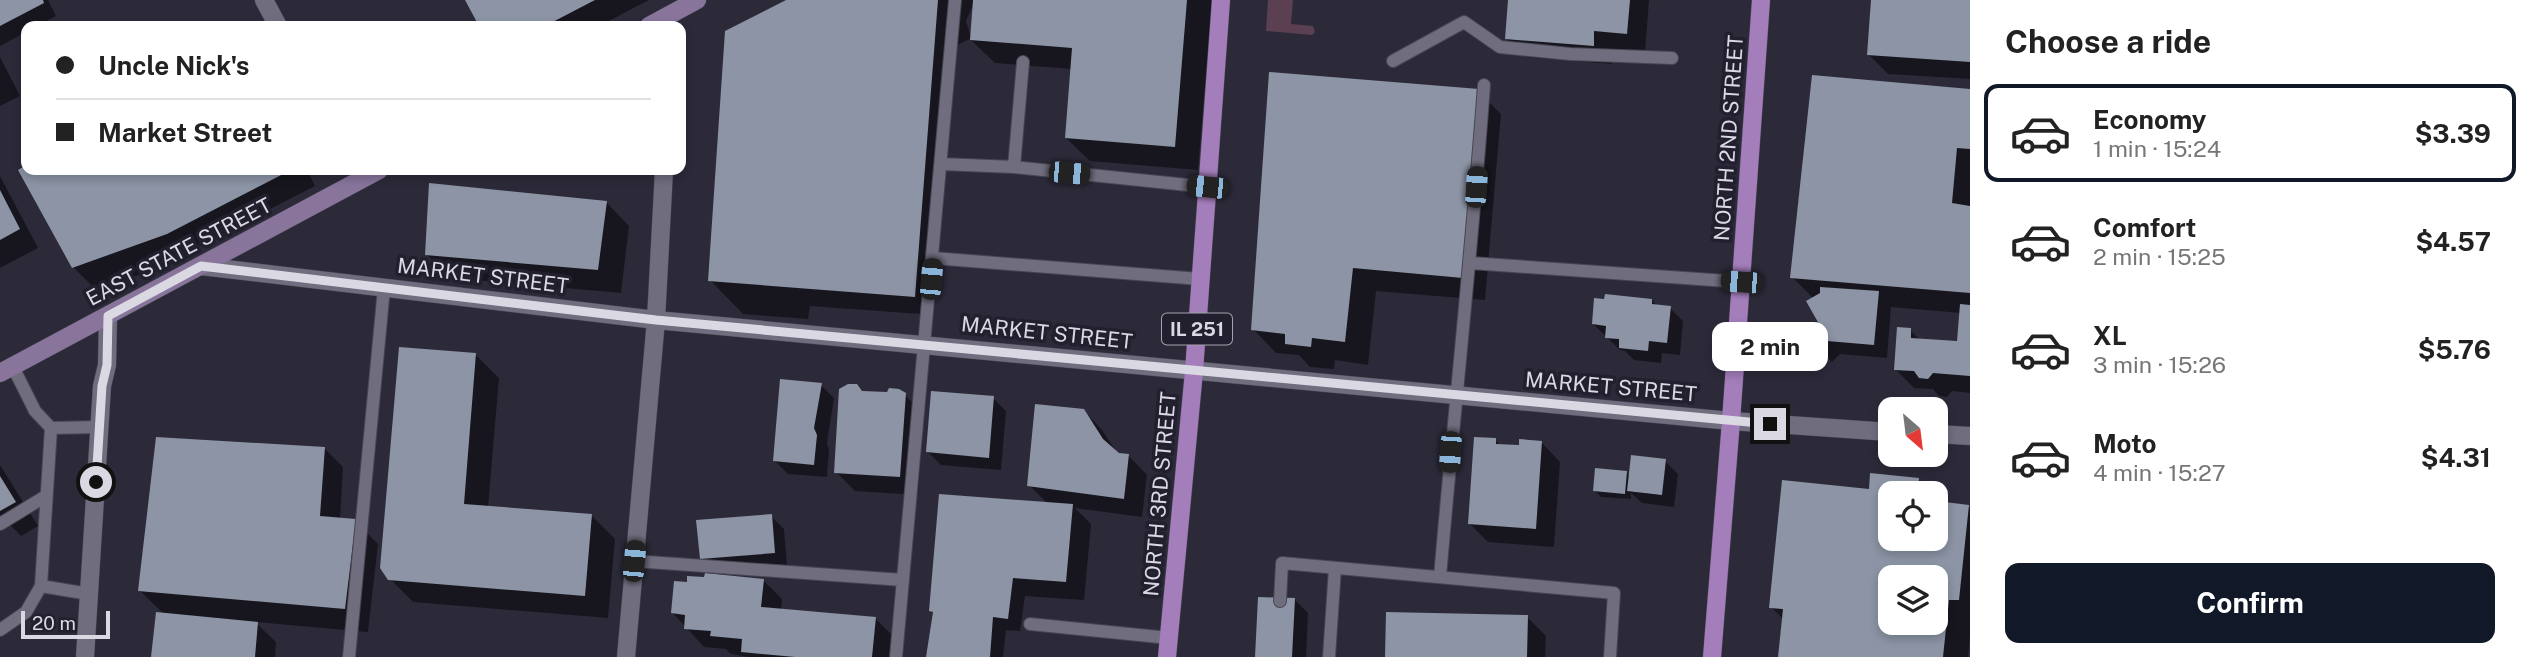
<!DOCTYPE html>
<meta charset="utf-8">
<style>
body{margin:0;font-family:"Public Sans",sans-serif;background:#f6f6f6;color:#222;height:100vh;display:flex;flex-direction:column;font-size:26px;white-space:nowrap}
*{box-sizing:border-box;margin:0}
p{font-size:23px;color:#767676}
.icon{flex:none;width:38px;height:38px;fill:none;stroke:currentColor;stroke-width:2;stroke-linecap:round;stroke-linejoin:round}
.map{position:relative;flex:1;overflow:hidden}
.panel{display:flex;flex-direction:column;background:#fff;width:560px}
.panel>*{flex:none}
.top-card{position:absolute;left:21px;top:21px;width:665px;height:154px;border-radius:14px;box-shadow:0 4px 10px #0003;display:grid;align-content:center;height:154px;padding:0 35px;background:#fff}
.needle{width:46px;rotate:152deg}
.buttons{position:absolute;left:1878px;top:397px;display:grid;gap:14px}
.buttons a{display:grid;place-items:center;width:70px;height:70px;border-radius:14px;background:#fff;box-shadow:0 4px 10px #0003;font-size:35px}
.scale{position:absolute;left:21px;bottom:18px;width:89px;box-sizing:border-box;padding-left:7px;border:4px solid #dad9e3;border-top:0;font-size:19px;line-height:24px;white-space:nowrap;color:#dad9e3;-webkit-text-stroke:5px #22202e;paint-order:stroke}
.end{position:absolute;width:32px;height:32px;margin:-16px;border:9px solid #dad9e3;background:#111;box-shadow:0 0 0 4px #111}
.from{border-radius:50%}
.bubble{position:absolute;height:49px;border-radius:14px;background:#fff;box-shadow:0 4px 10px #0003;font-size:23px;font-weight:700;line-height:49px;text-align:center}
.car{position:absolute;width:21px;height:42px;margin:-21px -10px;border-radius:9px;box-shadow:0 0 5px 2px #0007;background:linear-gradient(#222 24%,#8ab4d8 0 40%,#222 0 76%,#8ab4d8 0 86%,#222 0)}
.top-card b{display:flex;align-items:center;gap:24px;height:66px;font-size:26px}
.top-card b+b{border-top:2px solid #e0e0e0}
.top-card i{width:18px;height:18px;background:#222}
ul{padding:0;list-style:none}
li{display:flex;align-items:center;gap:21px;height:98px;margin:0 14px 10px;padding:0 21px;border:4px solid transparent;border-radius:14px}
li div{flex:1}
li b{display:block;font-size:26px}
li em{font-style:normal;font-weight:700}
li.active{border-color:#111827}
li>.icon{width:63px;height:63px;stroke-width:1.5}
h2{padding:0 35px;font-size:32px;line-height:84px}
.button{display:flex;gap:14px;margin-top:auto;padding:14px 35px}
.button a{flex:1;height:80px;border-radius:14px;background:#111827;color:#fff;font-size:28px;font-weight:700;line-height:80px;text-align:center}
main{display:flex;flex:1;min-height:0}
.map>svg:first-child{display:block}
.green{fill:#5a4051}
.shadow{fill:#0007;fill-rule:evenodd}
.building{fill:#8c94a5;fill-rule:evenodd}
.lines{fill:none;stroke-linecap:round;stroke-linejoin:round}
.lane-casing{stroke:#474653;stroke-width:14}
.street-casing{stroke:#474653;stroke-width:19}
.secondary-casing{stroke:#474653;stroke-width:19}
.primary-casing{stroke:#474653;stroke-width:19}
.lane{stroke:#6f6d7e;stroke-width:12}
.street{stroke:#6f6d7e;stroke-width:18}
.secondary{stroke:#89759c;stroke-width:18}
.primary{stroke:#a47dbb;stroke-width:18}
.route{stroke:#dad9e3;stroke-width:9}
.labels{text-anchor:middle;stroke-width:7;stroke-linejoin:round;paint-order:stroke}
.shield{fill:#22202e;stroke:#a3a2ad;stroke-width:2}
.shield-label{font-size:19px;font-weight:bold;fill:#dad9e3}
.street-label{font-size:21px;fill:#dad9e3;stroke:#22202e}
</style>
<main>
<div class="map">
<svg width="1970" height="657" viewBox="0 0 1970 657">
<rect width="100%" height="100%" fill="#2c2a39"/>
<path class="green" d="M 1268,0 L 1293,0 L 1291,24 L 1313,26 L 1315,32 L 1312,35 L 1266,31 Z"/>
<path class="shadow" d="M 0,0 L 48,0 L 56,16 L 37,26 L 26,26 L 26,32 L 0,46 Z
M 467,0 L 649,0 L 599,26 L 481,26 Z
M 790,0 L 1212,0 L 1198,170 L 1090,161 L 1066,138 L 1072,69 L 995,63 L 970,39 L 955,46 L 934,315 L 810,306 L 808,319 L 743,314 L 710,280 ZM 974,3 L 971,38 L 966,21 Z
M 1510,0 L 1649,0 L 1645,52 L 1612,49 L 1612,64 L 1525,57 L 1507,39 Z
M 1873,0 L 1970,0 L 1970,79 L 1888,74 L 1869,55 Z
M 0,57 L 20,96 L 0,106 Z
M 1478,91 L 1501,114 L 1485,300 L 1376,291 L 1368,365 L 1335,360 L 1334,369 L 1310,367 L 1299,355 L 1276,353 L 1253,329 Z
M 1970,91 L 1970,393 L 1952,391 L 1947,397 L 1939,396 L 1933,389 L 1914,388 L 1895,369 L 1910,330 L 1921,341 L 1959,343 L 1961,313 L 1891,307 L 1887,358 L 1840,354 L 1832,362 L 1810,341 L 1819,332 L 1821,324 L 1813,298 L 1792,277 Z
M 26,167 L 26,170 L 307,170 L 315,186 L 186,252 L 189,257 L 96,290 L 73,267 L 20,170 Z
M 0,176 L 38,248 L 0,268 Z
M 606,202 L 629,226 L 621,293 L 450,278 L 426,254 Z
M 1652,300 L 1657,306 L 1670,308 L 1683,321 L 1680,355 L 1662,353 L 1661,363 L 1634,360 L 1625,351 L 1620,350 L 1593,324 Z
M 476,355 L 499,378 L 488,508 L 592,516 L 615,539 L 608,618 L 413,602 L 390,579 Z
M 821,385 L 834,398 L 827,443 L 829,450 L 827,477 L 788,474 L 775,461 Z
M 863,392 L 905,395 L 924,414 L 918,495 L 855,491 L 836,472 Z
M 993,398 L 1006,411 L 1001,470 L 941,465 L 928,452 Z
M 1083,410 L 1102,430 L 1118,454 L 1129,456 L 1147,475 L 1142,517 L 1075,508 L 1091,524 L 1084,600 L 1025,596 L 1020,631 L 1006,630 L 1003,657 L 928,657 L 934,615 L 931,611 L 1047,503 L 1029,485 Z
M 1495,440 L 1501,446 L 1520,447 L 1542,443 L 1560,462 L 1554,547 L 1488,542 L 1469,523 Z
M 324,448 L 343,467 L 340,520 L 355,521 L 378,544 L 368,632 L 255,622 L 276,642 L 275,657 L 153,657 L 164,614 L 139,590 Z
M 1665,461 L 1678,474 L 1674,507 L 1642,503 L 1631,493 L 1631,499 L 1601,497 L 1595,491 L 1626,472 L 1630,477 Z
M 0,465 L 38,526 L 21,536 L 0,515 Z
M 1919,480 L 1932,494 L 1890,494 L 1890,539 L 1936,539 L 1936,497 L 1943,504 L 1970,508 L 1970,635 L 1968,657 L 1780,657 L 1784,620 L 1771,607 L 1870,491 ZM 1890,578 L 1936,578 L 1936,623 L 1890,623 Z
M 771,516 L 784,529 L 787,565 L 714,571 L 701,558 Z
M 763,580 L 782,599 L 781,610 L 875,618 L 894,637 L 892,657 L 749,657 L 731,654 L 726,649 L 704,647 L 673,613 Z
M 1295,600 L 1308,613 L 1306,657 L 1257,657 Z
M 1527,617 L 1546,636 L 1545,657 L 1386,657 Z"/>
<path class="building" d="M 0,0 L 43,0 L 44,3 L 0,26 Z
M 465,0 L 595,0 L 545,26 L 479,26 Z
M 786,0 L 938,0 L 915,297 L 708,281 L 725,31 Z
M 973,0 L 1187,0 L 1175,147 L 1065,138 L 1072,48 L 970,40 Z
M 1508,0 L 1630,0 L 1627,34 L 1594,31 L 1594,46 L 1505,39 Z
M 1871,0 L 1970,0 L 1970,62 L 1867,55 Z
M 1269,72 L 1479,89 L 1463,278 L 1353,268 L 1345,342 L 1312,338 L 1311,347 L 1285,344 L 1285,334 L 1251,330 Z
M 1812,75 L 1970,89 L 1970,149 L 1957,148 L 1952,203 L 1970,206 L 1970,293 L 1790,278 Z
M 26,165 L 26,170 L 291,170 L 167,234 L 72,268 L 18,170 Z
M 429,183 L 607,201 L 598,270 L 425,255 Z
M 0,190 L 20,229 L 0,240 Z
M 1820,287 L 1879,291 L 1874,345 L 1827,341 L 1817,350 L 1808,341 L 1818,331 L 1819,324 L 1806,301 L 1820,293 Z
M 1605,294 L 1652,299 L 1652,304 L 1671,306 L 1667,343 L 1649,341 L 1648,351 L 1619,348 L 1619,339 L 1605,338 L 1606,326 L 1592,324 L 1594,298 L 1604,299 Z
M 1960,304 L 1970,305 L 1970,376 L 1933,373 L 1928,379 L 1919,378 L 1914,371 L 1894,370 L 1897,327 L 1911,328 L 1911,338 L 1957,341 Z
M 399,347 L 476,353 L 464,504 L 592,514 L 585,596 L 388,580 L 380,568 Z
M 780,379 L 822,383 L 814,428 L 817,435 L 814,465 L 773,461 Z
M 848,384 L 857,384 L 862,391 L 887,392 L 889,388 L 899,389 L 906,393 L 900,477 L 834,473 L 839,389 Z
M 931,391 L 994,396 L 989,458 L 926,452 Z
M 1035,404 L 1084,409 L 1103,439 L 1119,453 L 1129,454 L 1124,499 L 1027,486 Z
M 156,437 L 325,447 L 320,516 L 356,519 L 345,609 L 138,591 Z
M 1474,437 L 1496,438 L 1496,444 L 1519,445 L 1519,439 L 1542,441 L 1536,529 L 1468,524 Z
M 1631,455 L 1666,459 L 1662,495 L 1627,491 Z
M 1595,468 L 1627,471 L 1625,494 L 1593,491 Z
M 1870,473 L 1919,478 L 1918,494 L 1890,494 L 1890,539 L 1936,539 L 1936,501 L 1969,505 L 1959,600 L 1949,600 L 1943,657 L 1778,657 L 1783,609 L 1769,608 L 1782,480 L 1869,489 ZM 1890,578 L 1936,578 L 1936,623 L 1890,623 Z
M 0,476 L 16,502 L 0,511 Z
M 939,494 L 1073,504 L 1066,582 L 1013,578 L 1008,619 L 993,617 L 990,657 L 926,657 L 933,612 L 929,611 Z
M 772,514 L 775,553 L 700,559 L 696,520 Z
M 705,573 L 764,579 L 761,607 L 876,617 L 872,657 L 795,657 L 741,652 L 742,639 L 710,636 L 711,631 L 684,629 L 685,615 L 671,613 L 674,581 L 687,582 L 687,576 L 704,577 Z
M 1258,597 L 1295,598 L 1292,657 L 1255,657 Z
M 156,612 L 258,622 L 255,657 L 151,657 Z
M 1386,612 L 1528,615 L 1527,657 L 1385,657 Z"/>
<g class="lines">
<defs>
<path id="lane" d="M 1393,61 L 1464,22 L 1500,47 L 1570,54 L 1672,58
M 1023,62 L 1014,167 L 1207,187
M 941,164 L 1014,167
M 933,258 L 1200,279
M 1471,263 L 1741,282
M 13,367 L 35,411 L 51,428
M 0,524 L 46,496
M 634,561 L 903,580
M 1440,577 C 1454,413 1472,249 1484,85
M 89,594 L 41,586 L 51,428 L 100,427
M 1280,601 L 1282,563 L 1614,593 L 1610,657
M 1030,624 L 1169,638
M 0,630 L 26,612 L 41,586
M 349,657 L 384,288
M 896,657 L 955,0
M 1329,657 L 1335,568"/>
<path id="street" d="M 264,0 L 278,26
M 201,266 L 656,320 L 1731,421 L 1890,432
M 1936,434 L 1970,436
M 85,657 L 102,386 L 107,365 L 108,316
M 626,657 L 656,320 L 664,170"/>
<path id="secondary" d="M 649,26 L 697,0
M 0,373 L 379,170"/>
<path id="primary" d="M 1167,657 L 1194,371 L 1221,0
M 1712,657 L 1731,421 L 1761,0"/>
</defs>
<use href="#lane" class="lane-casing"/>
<use href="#street" class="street-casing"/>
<use href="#secondary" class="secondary-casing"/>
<use href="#primary" class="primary-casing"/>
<use href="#lane" class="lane"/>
<use href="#street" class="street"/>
<use href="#secondary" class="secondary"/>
<use href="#primary" class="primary"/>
</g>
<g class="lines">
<path class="route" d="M 96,482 L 102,386 L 107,365 L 108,316 L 201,266 L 656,320 L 1770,424"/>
</g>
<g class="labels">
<rect class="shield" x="1162" y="313.5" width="70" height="31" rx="5"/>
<g class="shield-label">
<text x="1197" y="336">IL 251</text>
</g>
<g class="street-label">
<text transform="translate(1729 138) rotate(-86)" y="7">NORTH 2ND STREET</text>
<text transform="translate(179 252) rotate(-28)" y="7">EAST STATE STREET</text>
<text transform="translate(483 276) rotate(7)" y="7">MARKET STREET</text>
<text transform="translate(1047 333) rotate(6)" y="7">MARKET STREET</text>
<text transform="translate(1611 387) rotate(5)" y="7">MARKET STREET</text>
<text transform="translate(1160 494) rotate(-85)" y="7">NORTH 3RD STREET</text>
</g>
</g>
</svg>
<div class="buttons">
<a><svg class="needle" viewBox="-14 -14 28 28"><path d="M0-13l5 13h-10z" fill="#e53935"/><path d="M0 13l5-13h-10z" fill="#767676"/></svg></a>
<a><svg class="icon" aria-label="locate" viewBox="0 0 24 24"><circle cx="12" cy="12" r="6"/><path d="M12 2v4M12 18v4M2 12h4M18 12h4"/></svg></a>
<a><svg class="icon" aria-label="layers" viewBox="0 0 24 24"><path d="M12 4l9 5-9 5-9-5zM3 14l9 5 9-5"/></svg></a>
</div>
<div class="scale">20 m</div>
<i class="end from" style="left:96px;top:482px"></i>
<i class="end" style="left:1770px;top:424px"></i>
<div class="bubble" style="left:1712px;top:322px;width:116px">2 min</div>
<i class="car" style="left:1069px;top:173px;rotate:95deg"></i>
<i class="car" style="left:1207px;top:187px;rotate:276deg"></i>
<i class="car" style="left:1476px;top:187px;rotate:4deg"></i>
<i class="car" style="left:931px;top:279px;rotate:5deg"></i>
<i class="car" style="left:1741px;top:282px;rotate:274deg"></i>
<i class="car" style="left:1450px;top:452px;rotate:184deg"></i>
<i class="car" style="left:634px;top:561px;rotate:5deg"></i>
<div class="top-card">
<b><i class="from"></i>Uncle Nick's</b>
<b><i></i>Market Street</b>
</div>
</div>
<section class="panel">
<h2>Choose a ride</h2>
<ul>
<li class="active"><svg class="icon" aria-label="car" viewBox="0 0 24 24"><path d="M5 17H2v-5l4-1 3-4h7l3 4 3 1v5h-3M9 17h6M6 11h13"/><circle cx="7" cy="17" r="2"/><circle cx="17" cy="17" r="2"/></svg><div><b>Economy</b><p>1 min · 15:24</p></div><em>$3.39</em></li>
<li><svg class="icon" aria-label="car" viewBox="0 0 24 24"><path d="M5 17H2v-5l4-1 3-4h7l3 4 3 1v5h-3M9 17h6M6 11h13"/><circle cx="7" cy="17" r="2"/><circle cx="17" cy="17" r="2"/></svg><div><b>Comfort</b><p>2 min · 15:25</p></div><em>$4.57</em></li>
<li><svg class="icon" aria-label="car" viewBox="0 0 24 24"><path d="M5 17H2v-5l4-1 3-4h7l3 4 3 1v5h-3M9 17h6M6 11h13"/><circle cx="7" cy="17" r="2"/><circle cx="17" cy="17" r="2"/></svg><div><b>XL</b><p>3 min · 15:26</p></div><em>$5.76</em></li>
<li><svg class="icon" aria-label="car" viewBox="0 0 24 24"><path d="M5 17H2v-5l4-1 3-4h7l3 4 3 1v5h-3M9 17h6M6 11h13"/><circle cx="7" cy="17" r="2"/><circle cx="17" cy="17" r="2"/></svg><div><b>Moto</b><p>4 min · 15:27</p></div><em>$4.31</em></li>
</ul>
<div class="button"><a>Confirm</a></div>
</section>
</main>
